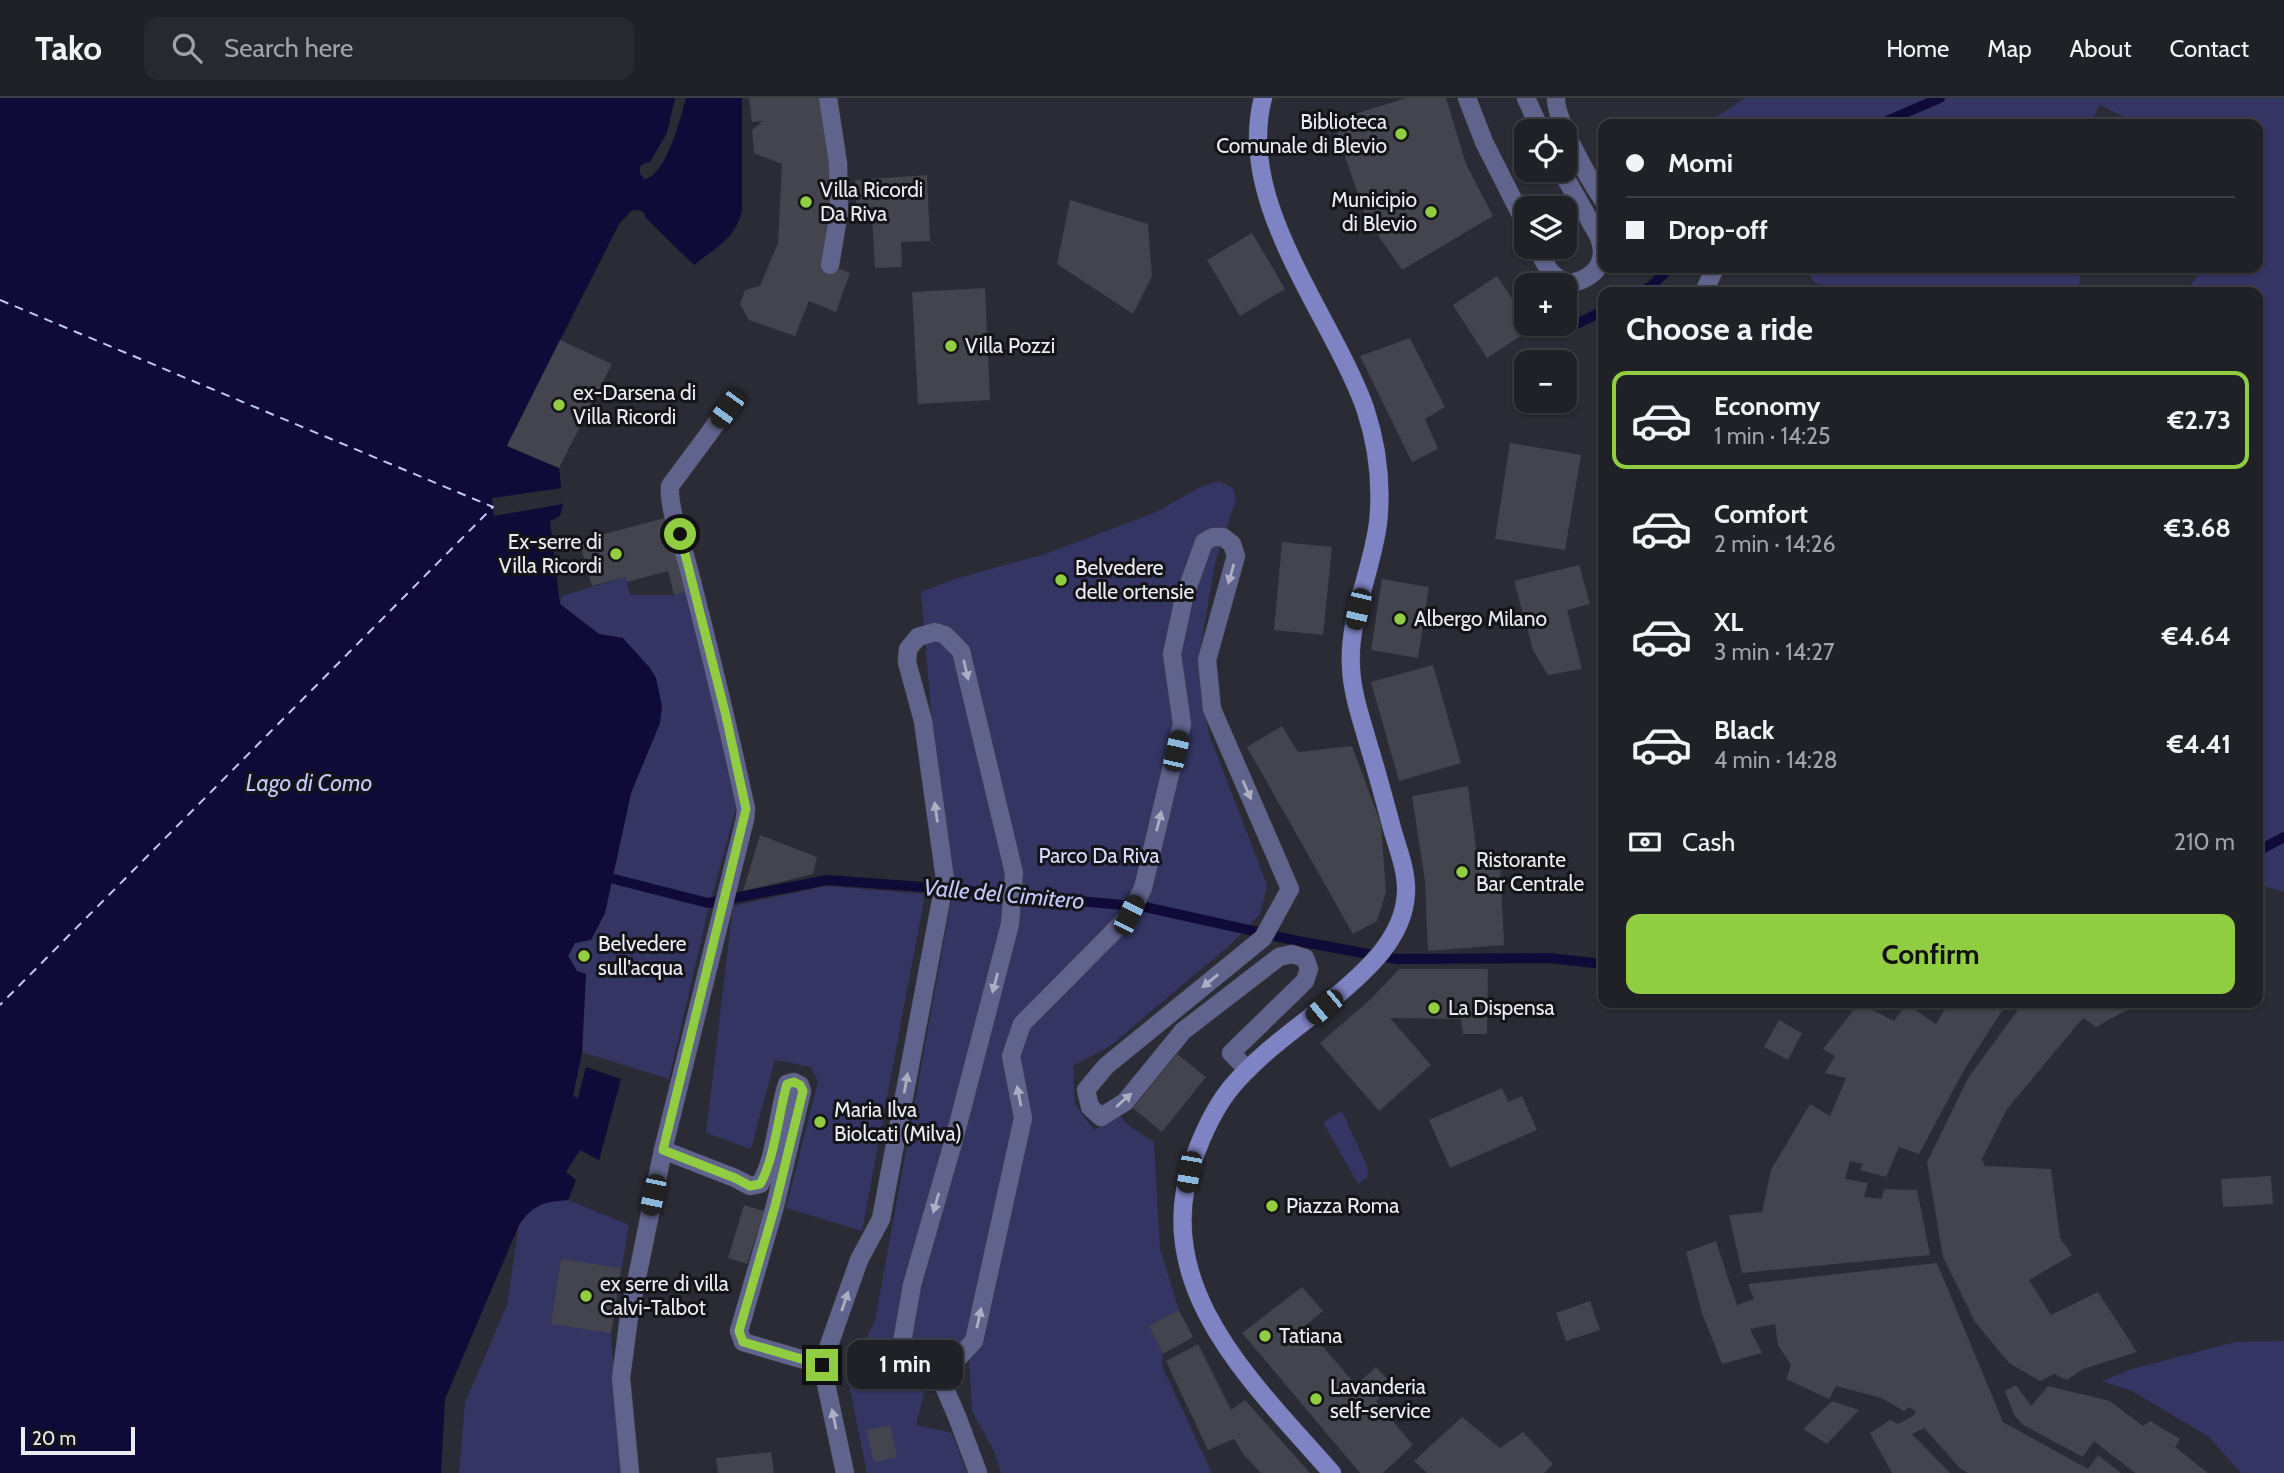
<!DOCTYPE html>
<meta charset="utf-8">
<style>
body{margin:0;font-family:Cabin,sans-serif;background:#28282f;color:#f1f3f6;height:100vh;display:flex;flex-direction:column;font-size:26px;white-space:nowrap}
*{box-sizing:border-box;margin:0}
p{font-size:23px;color:#a2a3a7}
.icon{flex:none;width:38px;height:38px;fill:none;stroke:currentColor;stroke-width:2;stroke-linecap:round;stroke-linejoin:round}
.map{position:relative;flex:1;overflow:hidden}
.details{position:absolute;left:1598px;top:189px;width:665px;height:721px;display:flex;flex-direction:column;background:#202027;border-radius:14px;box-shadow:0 2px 5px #0004,0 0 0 2px #3d3e44}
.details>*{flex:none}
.banner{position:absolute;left:1598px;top:21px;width:665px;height:154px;border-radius:14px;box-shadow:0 2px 5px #0004,0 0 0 2px #3d3e44;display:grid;align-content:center;height:154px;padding:0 28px;background:#202027}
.fabs{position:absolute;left:1514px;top:21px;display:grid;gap:14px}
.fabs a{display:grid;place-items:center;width:63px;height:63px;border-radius:14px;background:#202027;box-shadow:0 2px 5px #0004,0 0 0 2px #3d3e44;font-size:35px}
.scale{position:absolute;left:21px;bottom:18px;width:114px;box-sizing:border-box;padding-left:7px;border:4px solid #ebecf1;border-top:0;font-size:19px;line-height:24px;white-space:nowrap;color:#ebecf1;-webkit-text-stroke:5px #141418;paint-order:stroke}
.end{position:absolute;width:32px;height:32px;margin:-16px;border:9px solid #90cd40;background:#111;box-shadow:0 0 0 4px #111}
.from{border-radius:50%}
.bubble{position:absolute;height:49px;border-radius:14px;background:#202027;box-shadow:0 2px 5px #0004,0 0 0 2px #3d3e44;font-size:23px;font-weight:700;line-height:49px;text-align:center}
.car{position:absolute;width:21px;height:42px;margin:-21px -10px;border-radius:9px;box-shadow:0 0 5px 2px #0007;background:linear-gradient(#222 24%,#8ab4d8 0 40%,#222 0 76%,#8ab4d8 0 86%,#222 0)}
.banner b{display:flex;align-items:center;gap:24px;height:66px;font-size:26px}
.banner b+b{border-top:2px solid #3d3e44}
.banner i{width:18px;height:18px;background:#f1f3f6}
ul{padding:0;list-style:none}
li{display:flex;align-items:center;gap:21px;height:98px;margin:0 14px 10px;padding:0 14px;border:4px solid transparent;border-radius:14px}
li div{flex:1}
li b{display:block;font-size:26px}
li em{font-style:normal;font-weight:700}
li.selected{border-color:#90cd40}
li>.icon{width:63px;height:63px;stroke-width:1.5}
h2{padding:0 28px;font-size:32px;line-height:84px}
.pay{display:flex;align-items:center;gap:18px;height:77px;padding:0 28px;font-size:26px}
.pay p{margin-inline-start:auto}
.cta{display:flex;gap:14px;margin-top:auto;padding:14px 28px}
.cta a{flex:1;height:80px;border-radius:14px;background:#90cd40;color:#111;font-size:28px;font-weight:700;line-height:80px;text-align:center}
header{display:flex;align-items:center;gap:42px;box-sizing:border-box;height:98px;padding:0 35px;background:#202027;border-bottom:2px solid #3d3e44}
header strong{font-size:33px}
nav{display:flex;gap:38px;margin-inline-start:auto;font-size:24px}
.search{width:490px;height:63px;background:#28282f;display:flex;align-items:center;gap:18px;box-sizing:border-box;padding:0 24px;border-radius:14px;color:#a2a3a7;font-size:26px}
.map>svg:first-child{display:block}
.green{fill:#343563}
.water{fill:#0f0a37}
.pier{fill:#2a2b34}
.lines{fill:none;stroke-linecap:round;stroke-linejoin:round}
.stream{stroke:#0f0a37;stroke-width:10}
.ferry{stroke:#c2c7f8;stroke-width:2;stroke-dasharray:9 7;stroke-linecap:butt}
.building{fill:#43444d}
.lane-casing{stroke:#45464e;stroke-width:19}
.street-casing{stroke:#45464e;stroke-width:19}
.secondary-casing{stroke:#45464e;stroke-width:19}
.lane{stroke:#60648d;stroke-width:18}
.street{stroke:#60648d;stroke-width:18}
.secondary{stroke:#7e83c3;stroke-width:18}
.oneway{fill:#acafc4}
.route{stroke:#90cd40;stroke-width:9}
.poi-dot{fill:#90cd40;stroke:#141418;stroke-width:2.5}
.labels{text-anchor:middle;stroke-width:6;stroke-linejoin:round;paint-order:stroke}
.poi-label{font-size:21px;fill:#ebecf1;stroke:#141418;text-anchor:start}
.park-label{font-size:21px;fill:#d7dbfc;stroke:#141418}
.water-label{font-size:23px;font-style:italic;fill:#c2c7f8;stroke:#141418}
</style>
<header>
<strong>Tako</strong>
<div class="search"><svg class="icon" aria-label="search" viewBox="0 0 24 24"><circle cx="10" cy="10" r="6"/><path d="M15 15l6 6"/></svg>Search here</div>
<nav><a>Home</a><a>Map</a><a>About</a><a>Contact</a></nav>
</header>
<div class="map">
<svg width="2284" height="1375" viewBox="0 0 2284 1375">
<rect width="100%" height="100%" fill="#2a2b34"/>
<path class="green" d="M 1745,0 L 2284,0 L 2284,794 L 2258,786 L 2258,194 L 2187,194 L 2201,170 L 2258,170 L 2258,26 L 2138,26 L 2100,7 L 2090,26 L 1705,26 Z
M 1804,170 L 2081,170 L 2078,194 L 1856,194 L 1815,185 Z
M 1219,383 L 1233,390 L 1236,402 L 1215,465 L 1198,566 L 1209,636 L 1267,787 L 1260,816 L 1231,846 L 1110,948 L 1073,968 L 1075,1006 L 1094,1032 L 1120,1018 L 1128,1027 L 1154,1044 L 1160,1151 L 1179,1212 L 1149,1228 L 1163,1256 L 1162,1268 L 1212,1375 L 1001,1375 L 994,1353 L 972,1313 L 969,1261 L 927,1283 L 916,1327 L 952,1335 L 967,1375 L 867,1375 L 847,1277 L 875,1223 L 954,787 L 933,636 L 921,494 L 955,481 L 1045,456 L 1154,415 L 1200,389 Z
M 625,479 L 630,497 L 674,497 L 688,493 L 735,699 L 736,710 L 707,817 L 669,981 L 582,954 L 586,876 L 577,873 L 568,858 L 575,845 L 583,842 L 605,815 L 631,695 L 660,625 L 623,540 L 599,536 L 560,506 L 562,498 Z
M 826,788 L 925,796 L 862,1133 L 786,1110 L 818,983 L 811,969 L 775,962 L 751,1051 L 706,1035 L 733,808 Z
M 1342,1013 L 1368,1070 L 1367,1080 L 1358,1086 L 1323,1024 Z
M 568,1102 L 629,1127 L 611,1235 L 621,1375 L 459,1375 L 465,1305 L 507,1207 L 519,1127 L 531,1110 L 549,1103 Z
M 2284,1243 L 2284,1375 L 2241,1375 L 2209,1339 L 2132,1293 L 2102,1283 L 2132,1271 L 2235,1244 Z"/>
<path class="water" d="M 0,0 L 675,0 L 667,35 L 650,64 L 644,65 L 640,69 L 640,76 L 644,81 C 666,79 681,18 686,0 L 742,0 L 742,111 C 738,139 715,150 694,167 L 646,120 L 644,114 L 638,112 L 631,113 L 619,126 L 507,347 L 559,370 L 563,406 L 560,418 L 550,423 L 560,506 L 599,536 L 623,540 L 650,570 L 656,580 L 662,608 L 660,625 L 631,695 L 605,815 L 591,842 L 575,845 L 568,858 L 577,873 L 586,876 L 582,954 L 573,998 L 578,1000 L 586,969 L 621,981 L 599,1062 L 580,1052 L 566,1074 L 576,1082 L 568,1102 C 543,1104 534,1106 519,1127 L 445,1301 L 441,1375 L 0,1375 Z"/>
<path class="pier" d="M 562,390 L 563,406 L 494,418 L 492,400 Z"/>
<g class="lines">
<path class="stream" d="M 1880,26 L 1940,0
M 1640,194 L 1650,189 L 1670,170
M 1570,229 L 1603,213
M 2258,753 L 2284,739
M 614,781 L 708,805 L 827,782 L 937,790 L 1145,809 L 1298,843 L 1396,861 L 1550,860 L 1603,866"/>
<path class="ferry" d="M 0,202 L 493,409 L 0,907"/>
</g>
<path class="building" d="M 749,0 L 822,0 L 832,72 L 830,167 L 850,175 L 836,214 L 809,203 L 795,238 L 749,222 L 740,206 L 745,192 L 760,188 L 778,145 L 782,66 L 754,55 L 752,32 L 763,23 L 752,24 Z
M 1406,0 L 1446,0 L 1466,66 L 1493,118 L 1402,172 L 1366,120 L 1333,23 Z
M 927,77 L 930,143 L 901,144 L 902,169 L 875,170 L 872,117 L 857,118 L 855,82 Z
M 1070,102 L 1148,126 L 1152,178 L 1133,216 L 1057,166 Z
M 1252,135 L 1285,191 L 1240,218 L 1207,162 Z
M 1497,178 L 1532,231 L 1487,260 L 1453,207 Z
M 985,190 L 990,302 L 918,306 L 912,194 Z
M 1410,240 L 1445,309 L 1425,321 L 1438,351 L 1412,364 L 1360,258 Z
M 560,242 L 612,266 L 559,370 L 507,348 Z
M 1510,345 L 1581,357 L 1565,452 L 1495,441 Z
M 668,419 L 688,493 L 674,497 L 668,473 L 627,484 L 625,479 L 592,488 L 579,443 Z
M 1282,444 L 1332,449 L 1323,537 L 1274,532 Z
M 1579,467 L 1590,506 L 1567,512 L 1582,571 L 1548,577 L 1533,552 L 1514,483 Z
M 1382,481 L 1429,489 L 1418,560 L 1371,552 Z
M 1433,567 L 1461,665 L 1399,683 L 1371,584 Z
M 1282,628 L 1298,654 L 1352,648 L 1381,726 L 1386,794 L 1377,823 L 1353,836 L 1247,649 Z
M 1468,688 L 1478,765 L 1500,761 L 1504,847 L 1428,853 L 1425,783 L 1412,698 Z
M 760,737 L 817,759 L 813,776 L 743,793 Z
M 1399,871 L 1488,871 L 1487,936 L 1463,936 L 1461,921 L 1390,920 L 1431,967 L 1379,1013 L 1320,945 L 1372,900 Z
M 1859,905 L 1894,923 L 1906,906 L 1936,926 L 1949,905 L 2007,905 L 1964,972 L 1919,1056 L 1899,1049 L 1886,1079 L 1860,1072 L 1863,1066 L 1850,1063 L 1845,1081 L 1868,1085 L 1864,1099 L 1882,1101 L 1884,1091 L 1917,1092 L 1930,1157 L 1742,1175 L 1729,1117 L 1762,1114 L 1771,1072 L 1810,1006 L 1830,1018 L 1846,980 L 1825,975 L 1835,958 L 1823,951 Z
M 2023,905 L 2136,905 L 2134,908 L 2096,929 L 2083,920 L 2007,1011 L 1982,1061 L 1985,1068 L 2051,1071 L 2060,1140 L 2072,1157 L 2029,1182 L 2051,1217 L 2098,1194 L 2137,1254 L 2083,1271 L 2067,1282 L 2054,1276 L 2040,1283 L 2009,1265 L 1975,1224 L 1943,1159 L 1927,1064 L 1968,980 Z
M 1779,922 L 1802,935 L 1788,962 L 1764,949 Z
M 1177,956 L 1206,979 L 1162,1034 L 1133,1010 Z
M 1502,990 L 1508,1004 L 1522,998 L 1537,1032 L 1450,1070 L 1429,1022 Z
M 2271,1078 L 2273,1106 L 2223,1109 L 2221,1081 Z
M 744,1107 L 764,1113 L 747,1166 L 728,1160 Z
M 1716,1143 L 1737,1207 L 1754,1201 L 1748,1186 L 1937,1165 L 2003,1324 L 2088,1371 L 2098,1357 L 2121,1375 L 1968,1375 L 1960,1370 L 1924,1330 L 1912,1336 L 1950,1375 L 1892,1375 L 1870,1335 L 1890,1322 L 1898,1326 L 1913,1318 L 1916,1314 L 1909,1309 L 1904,1313 L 1881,1300 L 1836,1288 L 1829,1301 L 1786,1281 L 1791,1267 L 1778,1247 L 1775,1226 L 1750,1231 L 1762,1255 L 1722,1266 L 1702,1215 L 1686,1154 Z
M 561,1161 L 621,1170 L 611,1235 L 551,1226 Z
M 1302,1189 L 1323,1213 L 1305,1228 L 1356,1287 L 1376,1269 L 1393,1288 L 1376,1303 L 1413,1347 L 1383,1375 L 1360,1375 L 1242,1235 Z
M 1590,1203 L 1600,1232 L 1566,1243 L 1556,1215 Z
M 1179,1212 L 1193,1239 L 1163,1256 L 1149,1228 Z
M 1198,1246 L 1231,1312 L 1245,1302 L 1310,1375 L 1261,1375 L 1244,1357 L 1234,1341 L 1208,1352 L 1166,1263 Z
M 2016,1287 L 2031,1308 L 2048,1288 L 2110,1303 L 2143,1328 L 2150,1323 L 2180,1341 L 2175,1349 L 2208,1375 L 2135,1375 L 2094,1343 L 2083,1359 L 2023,1327 L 2014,1317 L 2005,1293 Z
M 1832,1303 L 1859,1312 L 1827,1346 L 1803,1331 Z
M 1462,1319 L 1500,1350 L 1523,1334 L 1553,1366 L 1544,1375 L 1427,1375 L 1414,1363 Z
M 890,1327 L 897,1359 L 874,1364 L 866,1332 Z
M 771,1354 L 774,1375 L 718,1375 L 716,1360 Z"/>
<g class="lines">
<defs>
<path id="lane" d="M 828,0 L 838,65 L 839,114 L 830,167
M 1704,194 L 1715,170
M 727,311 L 670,388 C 668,411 684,451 690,476 C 710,554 729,632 746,711 L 745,721
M 940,1279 L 958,1321 L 978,1375
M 630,1375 L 621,1280 L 629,1219 L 663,1052"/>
<path id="street" d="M 1467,0 L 1484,44 L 1526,127
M 1526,0 L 1541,33
M 1556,0 C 1555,21 1590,83 1603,102
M 1537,149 C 1546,167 1549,180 1571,185 C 1596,180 1608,163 1599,139 L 1561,72
M 745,721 L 663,1052 L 735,1080 L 750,1088 L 760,1086 C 775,1063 778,1014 787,986 L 794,984 L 800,987 L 802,993 L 775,1108 L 739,1233 L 743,1244 L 822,1267
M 845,1375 L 822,1267 L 859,1162 L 881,1121 L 945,781 L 923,623 L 907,564 L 908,551 L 918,539 L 935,534 L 945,537 L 961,553 L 1014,775 L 1010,826 L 955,1038 L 912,1187 L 901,1250 L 906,1268 L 940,1279 L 974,1243 L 1023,1020 L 1011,958 L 1022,926 L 1130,817 L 1143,790 L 1182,626 L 1172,556 L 1184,500 L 1204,444 L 1213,439 L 1223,439 L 1232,446 L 1236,458 L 1207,562 L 1212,611 L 1290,791 L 1263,840 L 1106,968 L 1086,992 L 1090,1009 L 1101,1019 L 1125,1004 L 1183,933 L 1279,859 L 1292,856 L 1305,860 L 1309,871 L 1305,883 L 1231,955 L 1248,972"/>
<path id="secondary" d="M 1263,0 C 1235,104 1331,216 1365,310 C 1377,346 1382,387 1378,425 C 1372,473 1348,520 1351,569 C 1352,595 1361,620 1368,645 C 1377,674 1385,704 1393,734 C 1399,753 1407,775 1406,795 C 1404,840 1366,873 1334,900 C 1299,929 1258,956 1229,992 C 1213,1013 1203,1035 1194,1060 C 1146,1188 1256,1288 1332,1375"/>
</defs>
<use href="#lane" class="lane-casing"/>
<use href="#street" class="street-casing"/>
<use href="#secondary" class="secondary-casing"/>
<use href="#lane" class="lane"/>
<use href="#street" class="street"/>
<use href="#secondary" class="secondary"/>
</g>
<defs><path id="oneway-solid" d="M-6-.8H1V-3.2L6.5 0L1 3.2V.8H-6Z" transform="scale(1.75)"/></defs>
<g class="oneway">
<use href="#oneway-solid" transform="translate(1231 476) rotate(106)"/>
<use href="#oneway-solid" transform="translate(966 572) rotate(77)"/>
<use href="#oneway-solid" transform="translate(1247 692) rotate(66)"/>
<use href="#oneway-solid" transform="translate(936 714) rotate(-98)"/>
<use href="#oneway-solid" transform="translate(1159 723) rotate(-76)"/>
<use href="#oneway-solid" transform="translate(1210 883) rotate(141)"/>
<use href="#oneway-solid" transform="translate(995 885) rotate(105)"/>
<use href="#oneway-solid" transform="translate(906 985) rotate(-80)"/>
<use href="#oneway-solid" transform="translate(1019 998) rotate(-101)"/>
<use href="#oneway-solid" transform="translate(1124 1002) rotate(-42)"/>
<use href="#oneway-solid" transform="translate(936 1105) rotate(106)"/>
<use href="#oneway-solid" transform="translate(845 1203) rotate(-71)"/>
<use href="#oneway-solid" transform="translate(979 1220) rotate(-78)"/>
<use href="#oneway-solid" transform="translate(834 1321) rotate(-102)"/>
</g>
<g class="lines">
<path class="route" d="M 680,436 L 726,618 L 746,711 L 663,1052 L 735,1080 L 750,1088 L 760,1086 C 774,1064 779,1013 787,986 L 794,984 L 800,987 L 803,993 L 775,1108 L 739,1233 L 743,1244 L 822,1267"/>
</g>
<g class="poi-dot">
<circle cx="1401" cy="36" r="7"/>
<circle cx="806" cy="104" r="7"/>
<circle cx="1431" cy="114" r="7"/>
<circle cx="951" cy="248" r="7"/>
<circle cx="559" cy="307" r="7"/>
<circle cx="616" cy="456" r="7"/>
<circle cx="1061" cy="482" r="7"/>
<circle cx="1400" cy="521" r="7"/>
<circle cx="1462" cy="774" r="7"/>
<circle cx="584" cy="858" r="7"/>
<circle cx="1434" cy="910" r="7"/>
<circle cx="820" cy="1024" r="7"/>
<circle cx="1272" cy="1108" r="7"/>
<circle cx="586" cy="1198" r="7"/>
<circle cx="1265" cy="1238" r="7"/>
<circle cx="1316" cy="1301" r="7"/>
</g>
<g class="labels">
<g class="poi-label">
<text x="1387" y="31" text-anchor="end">Biblioteca<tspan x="1387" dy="24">Comunale di Blevio</tspan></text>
<text x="820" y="99">Villa Ricordi<tspan x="820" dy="24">Da Riva</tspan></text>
<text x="1417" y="109" text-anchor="end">Municipio<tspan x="1417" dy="24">di Blevio</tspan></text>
<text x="965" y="255">Villa Pozzi</text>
<text x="573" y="302">ex-Darsena di<tspan x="573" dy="24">Villa Ricordi</tspan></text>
<text x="602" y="451" text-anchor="end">Ex-serre di<tspan x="602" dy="24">Villa Ricordi</tspan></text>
<text x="1075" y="477">Belvedere<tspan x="1075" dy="24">delle ortensie</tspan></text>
<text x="1414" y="528">Albergo Milano</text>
<text x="1476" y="769">Ristorante<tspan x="1476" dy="24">Bar Centrale</tspan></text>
<text x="598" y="853">Belvedere<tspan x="598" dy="24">sull'acqua</tspan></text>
<text x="1448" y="917">La Dispensa</text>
<text x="834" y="1019">Maria Ilva<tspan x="834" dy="24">Biolcati (Milva)</tspan></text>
<text x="1286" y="1115">Piazza Roma</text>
<text x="600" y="1193">ex serre di villa<tspan x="600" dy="24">Calvi-Talbot</tspan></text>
<text x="1279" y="1245">Tatiana</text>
<text x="1330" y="1296">Lavanderia<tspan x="1330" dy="24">self-service</tspan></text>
</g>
<g class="park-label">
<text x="1099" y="765">Parco Da Riva</text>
</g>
<g class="water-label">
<text x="309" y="693">Lago di Como</text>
<text transform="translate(1004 796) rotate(5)" y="8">Valle del Cimitero</text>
</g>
</g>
</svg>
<div class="fabs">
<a><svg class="icon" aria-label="locate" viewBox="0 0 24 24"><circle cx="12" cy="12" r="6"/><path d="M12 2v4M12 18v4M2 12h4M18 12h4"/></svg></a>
<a><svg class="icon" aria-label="layers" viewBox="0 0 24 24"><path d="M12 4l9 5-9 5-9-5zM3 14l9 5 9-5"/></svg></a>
<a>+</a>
<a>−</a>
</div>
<div class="scale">20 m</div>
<i class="end from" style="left:680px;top:436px"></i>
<i class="end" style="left:822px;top:1267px"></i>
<div class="bubble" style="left:847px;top:1242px;width:116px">1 min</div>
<i class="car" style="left:727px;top:311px;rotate:216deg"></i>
<i class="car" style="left:1358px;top:511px;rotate:193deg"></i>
<i class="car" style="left:1176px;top:653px;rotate:13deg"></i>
<i class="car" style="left:1129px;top:817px;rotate:26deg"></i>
<i class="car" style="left:1324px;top:909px;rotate:230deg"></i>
<i class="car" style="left:1189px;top:1074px;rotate:190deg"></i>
<i class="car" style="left:653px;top:1097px;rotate:192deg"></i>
<div class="banner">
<b><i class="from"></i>Momi</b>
<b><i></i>Drop-off</b>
</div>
<section class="details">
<h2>Choose a ride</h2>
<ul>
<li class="selected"><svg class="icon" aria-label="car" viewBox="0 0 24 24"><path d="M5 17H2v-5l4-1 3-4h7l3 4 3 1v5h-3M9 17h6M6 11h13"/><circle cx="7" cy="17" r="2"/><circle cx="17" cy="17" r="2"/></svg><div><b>Economy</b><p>1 min · 14:25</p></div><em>€2.73</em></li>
<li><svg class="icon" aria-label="car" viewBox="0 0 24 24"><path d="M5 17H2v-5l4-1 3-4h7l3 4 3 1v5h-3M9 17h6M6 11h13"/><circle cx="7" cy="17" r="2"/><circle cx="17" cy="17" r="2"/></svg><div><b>Comfort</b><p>2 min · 14:26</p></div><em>€3.68</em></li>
<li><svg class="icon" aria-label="car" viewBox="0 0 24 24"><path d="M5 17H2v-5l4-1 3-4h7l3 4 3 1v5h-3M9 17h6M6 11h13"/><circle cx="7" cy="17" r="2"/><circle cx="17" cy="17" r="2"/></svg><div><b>XL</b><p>3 min · 14:27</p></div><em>€4.64</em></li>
<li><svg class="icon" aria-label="car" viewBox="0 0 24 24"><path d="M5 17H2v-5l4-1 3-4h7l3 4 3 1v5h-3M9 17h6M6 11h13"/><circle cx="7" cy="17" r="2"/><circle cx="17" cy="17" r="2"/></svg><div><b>Black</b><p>4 min · 14:28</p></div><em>€4.41</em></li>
</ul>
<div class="pay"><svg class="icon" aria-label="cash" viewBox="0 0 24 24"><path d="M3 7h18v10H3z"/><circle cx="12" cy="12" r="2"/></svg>Cash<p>210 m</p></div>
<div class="cta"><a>Confirm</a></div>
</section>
</div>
